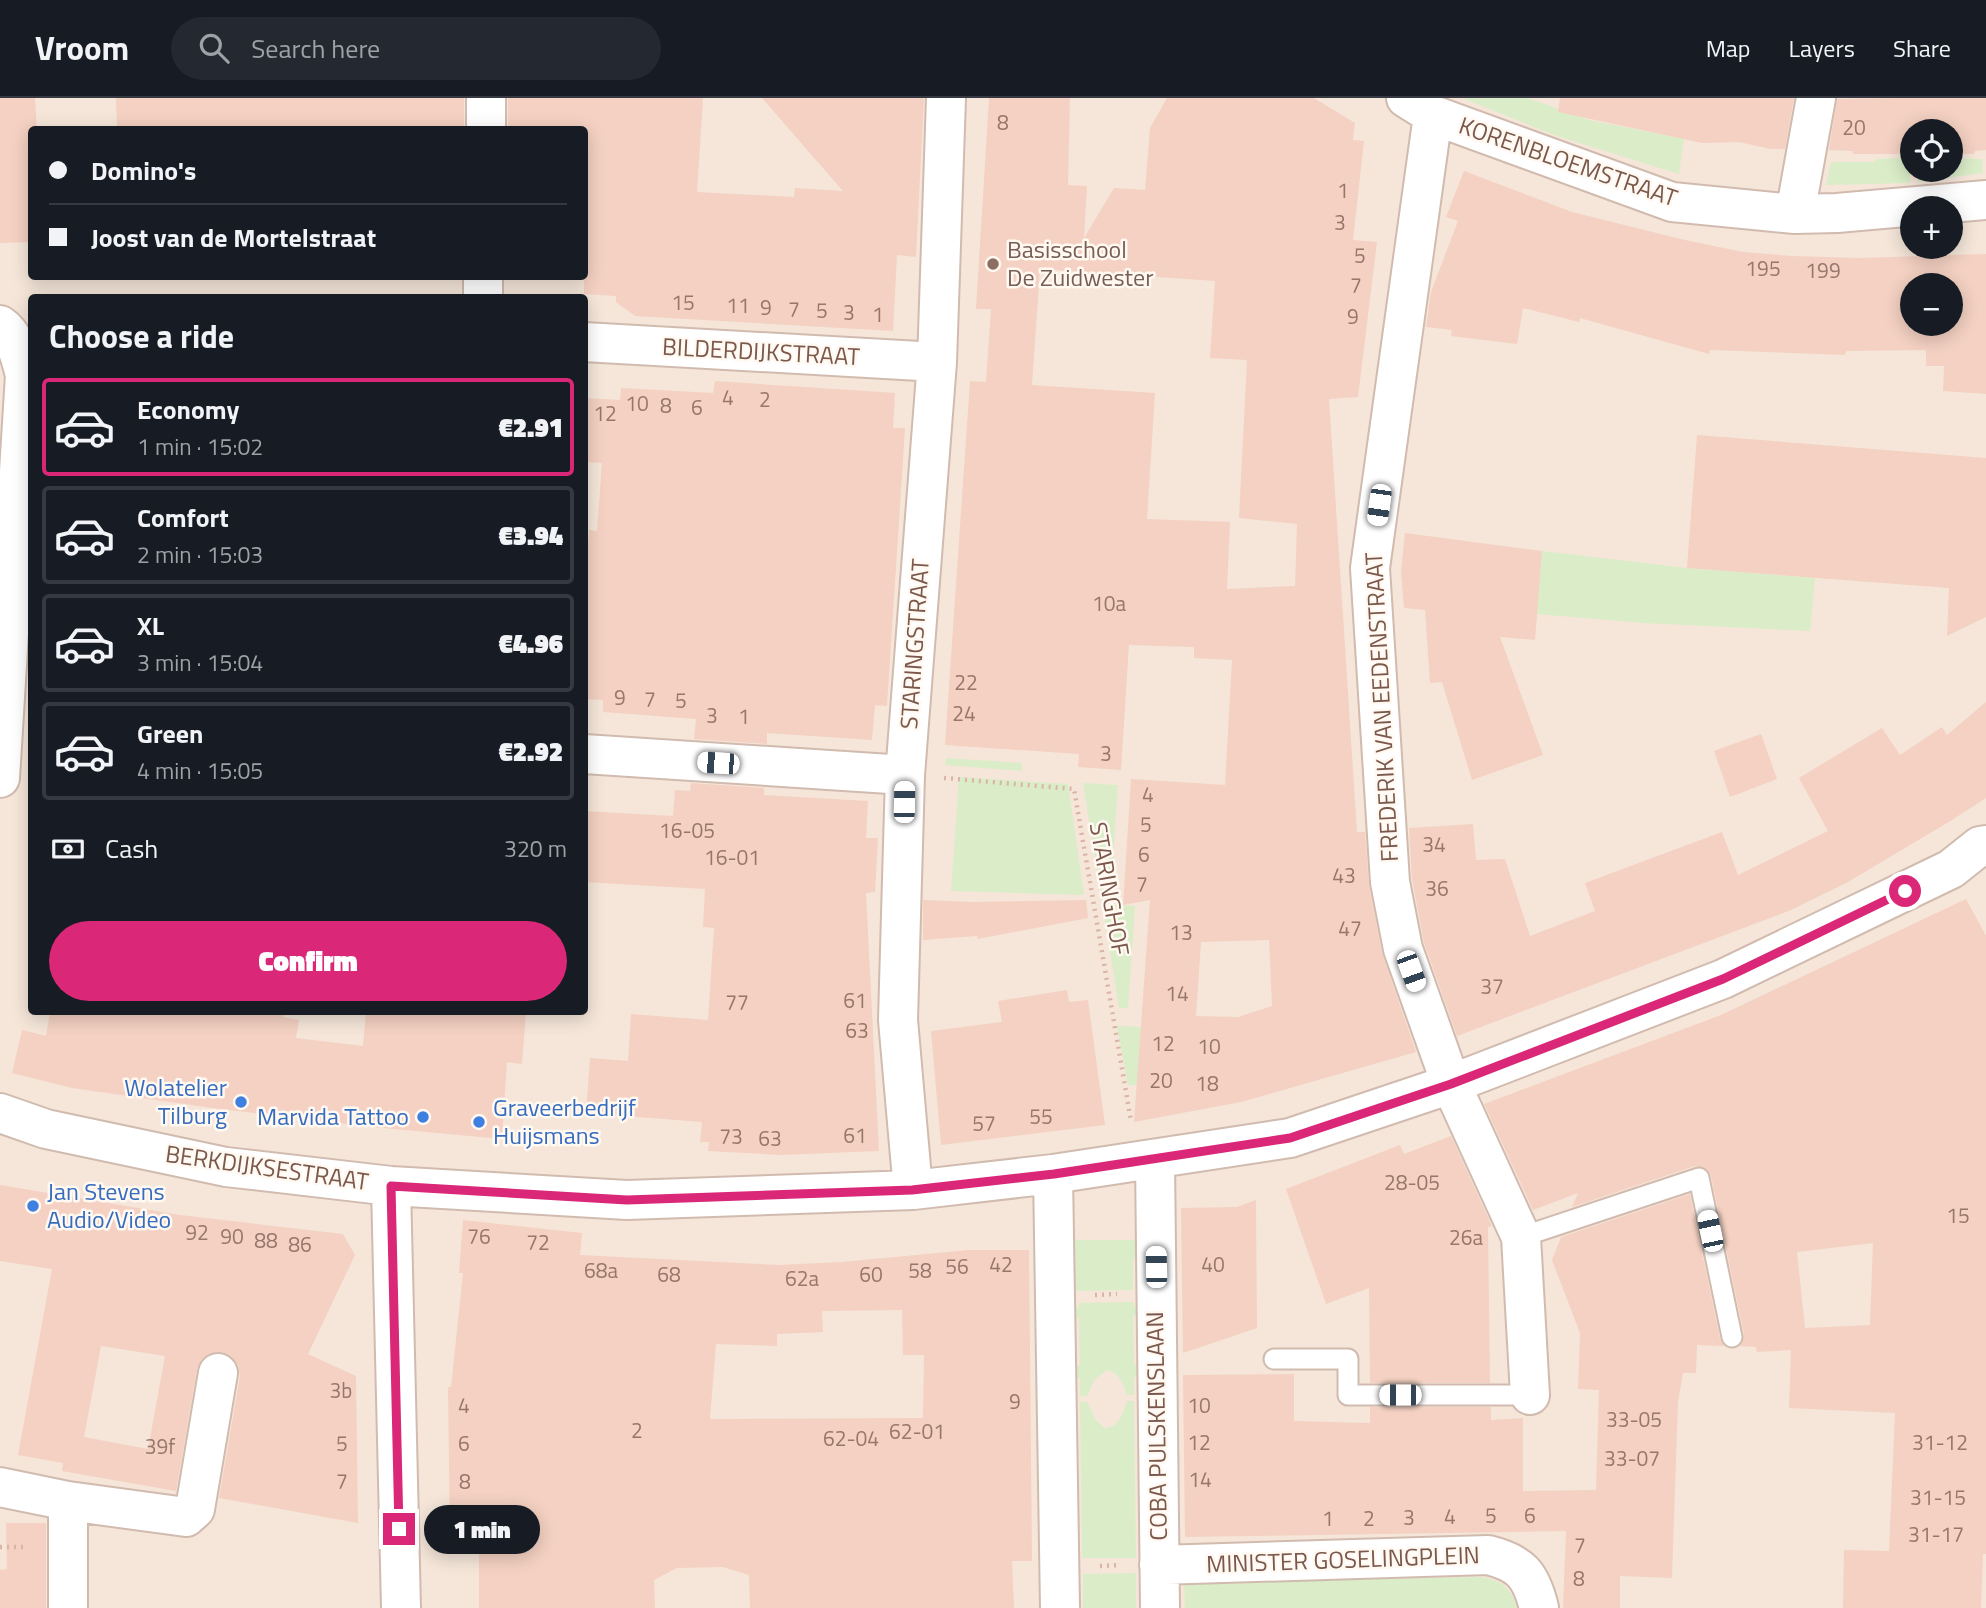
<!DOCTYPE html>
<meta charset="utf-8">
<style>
body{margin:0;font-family:"Titillium Web",sans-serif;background:#242831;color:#f1f3f6;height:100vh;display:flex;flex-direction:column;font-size:26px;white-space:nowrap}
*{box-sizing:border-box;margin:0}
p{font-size:23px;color:#9ea1a6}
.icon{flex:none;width:38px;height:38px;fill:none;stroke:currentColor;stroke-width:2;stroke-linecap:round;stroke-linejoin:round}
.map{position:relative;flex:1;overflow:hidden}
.panel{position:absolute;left:28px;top:196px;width:560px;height:721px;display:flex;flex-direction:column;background:#171b24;border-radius:7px;box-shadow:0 4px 18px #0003}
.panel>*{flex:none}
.hud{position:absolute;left:28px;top:28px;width:560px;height:154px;border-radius:7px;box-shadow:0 4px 18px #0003;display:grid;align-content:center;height:154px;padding:0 21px;background:#171b24}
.fabs{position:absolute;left:1900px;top:21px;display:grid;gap:14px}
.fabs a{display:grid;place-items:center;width:63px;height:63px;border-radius:50%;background:#171b24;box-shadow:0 4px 18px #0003;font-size:35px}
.end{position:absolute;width:32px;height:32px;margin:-16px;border:9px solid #db2777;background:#fff;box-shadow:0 0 0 4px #fff}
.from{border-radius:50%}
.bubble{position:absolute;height:49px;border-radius:24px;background:#171b24;box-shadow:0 4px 18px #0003;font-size:23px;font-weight:800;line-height:49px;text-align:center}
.car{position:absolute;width:21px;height:42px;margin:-21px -10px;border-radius:9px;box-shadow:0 0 5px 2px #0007;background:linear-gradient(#fff 24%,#345 0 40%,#fff 0 76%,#345 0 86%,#fff 0)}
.hud b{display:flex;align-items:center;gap:24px;height:66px;font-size:26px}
.hud b+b{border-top:2px solid #363941}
.hud i{width:18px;height:18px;background:#f1f3f6}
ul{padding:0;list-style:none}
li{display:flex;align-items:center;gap:21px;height:98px;margin:0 14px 10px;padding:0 7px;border:4px solid #363941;border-radius:7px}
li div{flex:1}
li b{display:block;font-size:26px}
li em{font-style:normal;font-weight:800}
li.on{border-color:#db2777}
li>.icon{width:63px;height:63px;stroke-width:1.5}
h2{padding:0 21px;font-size:32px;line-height:84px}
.pay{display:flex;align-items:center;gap:18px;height:77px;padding:0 21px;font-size:26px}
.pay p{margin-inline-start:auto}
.cta{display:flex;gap:14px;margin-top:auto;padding:14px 21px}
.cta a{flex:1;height:80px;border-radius:42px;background:#db2777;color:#fff;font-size:28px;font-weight:800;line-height:80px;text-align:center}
header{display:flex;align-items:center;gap:42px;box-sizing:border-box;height:98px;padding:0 35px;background:#171b24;border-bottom:2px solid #363941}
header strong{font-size:33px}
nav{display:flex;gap:38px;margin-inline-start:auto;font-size:24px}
.search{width:490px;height:63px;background:#242831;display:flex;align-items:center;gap:18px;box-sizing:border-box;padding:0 24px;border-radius:38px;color:#9ea1a6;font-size:26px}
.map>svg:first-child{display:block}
.residential{fill:#f5e6d9;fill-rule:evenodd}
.green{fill:#daedc8}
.building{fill:#f4d1c2;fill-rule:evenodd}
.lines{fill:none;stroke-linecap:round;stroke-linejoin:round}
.service-casing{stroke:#d1bbaf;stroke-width:23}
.minor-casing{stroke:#d1bbaf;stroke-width:42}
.path{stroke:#dab4a4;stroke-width:4.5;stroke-dasharray:2 5;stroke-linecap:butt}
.service{stroke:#fff;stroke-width:19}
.minor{stroke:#fff;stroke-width:38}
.route{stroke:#db2777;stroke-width:9}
.education-dot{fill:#8d6e63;stroke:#fff9f2;stroke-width:2.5}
.shop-dot{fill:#3f7fe0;stroke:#fff9f2;stroke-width:2.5}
.labels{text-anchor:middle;stroke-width:5;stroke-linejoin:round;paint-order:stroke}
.number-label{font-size:21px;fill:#99766a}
.street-label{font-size:24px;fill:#7b584c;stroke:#fff9f2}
.education-label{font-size:24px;fill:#785e54;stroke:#fff9f2;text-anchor:start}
.shop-label{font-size:24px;fill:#366cbe;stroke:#fff9f2;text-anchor:end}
</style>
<header>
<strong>Vroom</strong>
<div class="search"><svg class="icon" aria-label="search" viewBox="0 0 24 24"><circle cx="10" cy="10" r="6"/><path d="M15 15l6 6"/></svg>Search here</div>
<nav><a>Map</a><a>Layers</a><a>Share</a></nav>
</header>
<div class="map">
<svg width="1986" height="1510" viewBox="0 0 1986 1510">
<rect width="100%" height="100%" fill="#fdf5eb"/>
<path class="residential" d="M 0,0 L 1986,0 L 1986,1510 L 0,1510 ZM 32,32 L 584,32 L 584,178 L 32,178 ZM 1913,33 L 1951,33 L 1951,72 L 1913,72 ZM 1913,110 L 1951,110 L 1951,149 L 1913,149 ZM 1913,187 L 1951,187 L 1951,226 L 1913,226 ZM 32,200 L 584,200 L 584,914 L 32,914 Z"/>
<path class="green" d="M 1462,0 L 1528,0 L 1589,22 L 1684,41 L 1679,76 L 1554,37 Z
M 1910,60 L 1910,85 L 1826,87 L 1831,64 L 1875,64 L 1875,61 Z
M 1951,60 L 1982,61 L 1983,75 L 1918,84 L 1918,72 L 1951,72 Z
M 1542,453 L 1687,470 L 1815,480 L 1810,533 L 1644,525 L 1536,516 Z
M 946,660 L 1022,665 L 1022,673 L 945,667 Z
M 959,679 L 1068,686 L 1084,797 L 951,793 Z
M 1083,685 L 1118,687 L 1110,806 L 1135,808 L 1128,910 L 1119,910 Z
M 1117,928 L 1141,929 L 1138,987 L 1128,987 Z
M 1075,1142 L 1136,1142 L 1137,1161 L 1133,1161 L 1133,1192 L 1076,1193 Z
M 1133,1204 L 1134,1208 L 1137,1209 L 1137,1217 L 1133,1217 L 1134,1267 L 1138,1267 L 1138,1279 L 1134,1279 L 1134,1297 L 1127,1297 C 1124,1287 1119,1274 1107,1272 L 1095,1281 L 1087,1298 L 1080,1298 L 1080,1280 L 1077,1280 L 1077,1268 L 1080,1267 L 1079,1220 L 1076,1219 L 1075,1210 L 1079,1209 L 1079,1205 Z
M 1127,1303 L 1134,1303 L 1136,1460 L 1082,1460 L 1080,1304 L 1087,1304 L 1096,1322 L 1104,1330 C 1118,1331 1123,1315 1127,1303 Z
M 1136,1475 L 1136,1510 L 1083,1510 L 1083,1476 Z
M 1481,1479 C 1500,1481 1512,1491 1517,1510 L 1185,1510 L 1184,1485 L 1188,1484 Z"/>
<path class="building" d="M 0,0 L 35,0 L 37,32 L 32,32 L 32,144 L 0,145 Z
M 116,0 L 464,0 L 464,32 L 117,32 Z
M 508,0 L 703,0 L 697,94 L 794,99 L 795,90 L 843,93 L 762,0 L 924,0 L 916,159 L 897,157 L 893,233 L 635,218 L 616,204 L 616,198 L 584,196 L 584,32 L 508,32 Z
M 989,0 L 1070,0 L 1068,87 L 1087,88 L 1084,140 L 1114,90 L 1145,92 L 1150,30 L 1167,0 L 1314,0 L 1355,25 L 1353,42 L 1364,43 L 1353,142 L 1377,144 L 1358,299 L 1329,301 L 1357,734 L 1365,734 L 1369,788 L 1382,855 L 1416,954 L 1241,1004 L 1134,1024 L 1150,802 L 1123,807 L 1131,681 L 1225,687 L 1232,562 L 1194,560 L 1194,549 L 1129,547 L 1121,672 L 1078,669 L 1079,656 L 945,647 L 970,283 L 986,284 L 991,211 L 976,211 ZM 1040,171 L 1215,183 L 1210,260 L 1247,262 L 1239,420 L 1297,426 L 1295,488 L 1227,491 L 1230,424 L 1147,421 L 1155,295 L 1032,287 ZM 1269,842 L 1272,908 L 1238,919 L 1196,918 L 1201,844 Z
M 1560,0 L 1794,0 L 1785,51 L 1771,51 L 1739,44 L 1702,45 L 1558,14 Z
M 1897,0 L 1986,0 L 1986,52 L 1975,53 L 1974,56 L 1951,56 L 1951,33 L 1913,33 L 1913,56 L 1853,56 L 1853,53 L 1829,52 L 1837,1 Z
M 1464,73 L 1572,114 L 1685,142 L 1743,154 L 1791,158 L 1860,160 L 1986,156 L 1986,296 L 1943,293 L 1944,268 L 1926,268 L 1926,252 L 1846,253 L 1845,257 L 1710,252 L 1709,256 L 1580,220 L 1579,224 L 1523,210 L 1517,246 L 1451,238 L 1452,232 L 1426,229 L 1431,194 L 1458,123 L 1446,119 ZM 1913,187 L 1951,187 L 1951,226 L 1913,226 Z
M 715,283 L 895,295 L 893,330 L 905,330 L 887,608 L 875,607 L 872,642 L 767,635 L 767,646 L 694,641 L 696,621 L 603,614 L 603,602 L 584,601 L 584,456 L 587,456 L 589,432 L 597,433 L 602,365 L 584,364 L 584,300 L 620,302 L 621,290 L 713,295 Z
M 1697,337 L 1986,360 L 1986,519 L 1947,538 L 1949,490 L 1687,470 Z
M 1405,435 L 1542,453 L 1535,542 L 1500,539 L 1543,657 L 1472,682 L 1442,584 L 1430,585 L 1425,512 L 1404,510 L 1401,474 Z
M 1986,604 L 1986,700 L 1952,722 L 1848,784 L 1791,812 L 1457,938 L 1424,845 L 1412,781 L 1409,730 L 1473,726 L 1476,762 L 1505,761 L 1530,838 L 1595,813 L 1585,785 L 1722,734 L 1738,777 L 1828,733 L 1799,680 L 1882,630 L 1900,657 L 1942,629 L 1947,637 Z
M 1761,636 L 1777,681 L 1730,699 L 1714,653 Z
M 691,685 L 764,690 L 764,697 L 868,703 L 866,740 L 878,740 L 875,794 L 866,795 L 879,1053 L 781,1057 L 708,1053 L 709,1044 L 700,1044 L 702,1024 L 586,1015 L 590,960 L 628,963 L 631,916 L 708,922 L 714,830 L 703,829 L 705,791 L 584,784 L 584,713 L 673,718 L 675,692 L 690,693 Z
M 1966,801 L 1986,838 L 1986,1456 L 1983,1456 L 1981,1510 L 1843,1510 L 1844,1452 L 1889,1453 L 1895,1315 L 1789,1310 L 1791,1252 L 1757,1254 L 1756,1249 L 1740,1248 L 1744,1237 L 1711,1078 L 1707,1071 L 1695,1068 L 1572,1109 L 1578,1095 L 1533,1112 L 1484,1006 L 1721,917 ZM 1873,1145 L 1870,1227 L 1805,1230 L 1797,1154 Z
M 923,802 L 972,804 L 1086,802 L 1088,820 L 978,841 L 977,838 L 923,842 Z
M 1067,892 L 1069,904 L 1088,902 L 1105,1027 L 941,1047 L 931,933 L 1002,924 L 998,903 Z
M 50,914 L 284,914 L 283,919 L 299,922 L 296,940 L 363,948 L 366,914 L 526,914 L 522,966 L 507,964 L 502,1041 L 372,1029 L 212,1010 L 72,990 L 12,975 L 22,932 L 46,938 Z
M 1451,1038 L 1492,1128 L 1488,1129 L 1490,1285 L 1370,1285 L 1369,1190 L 1326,1206 L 1286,1091 L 1400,1047 L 1404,1056 Z
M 0,1087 L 180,1117 L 343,1136 L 355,1157 L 308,1256 L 356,1278 L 358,1425 L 219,1400 L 240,1278 L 238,1267 L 232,1259 L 222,1254 L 210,1255 L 201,1262 L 197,1271 L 176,1393 L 62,1373 L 63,1365 L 18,1357 L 52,1171 L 0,1163 ZM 101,1248 L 165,1258 L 148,1351 L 84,1339 Z
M 1690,1096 L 1720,1241 L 1724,1248 L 1697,1247 L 1696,1275 L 1683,1275 L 1678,1304 L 1672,1480 L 1620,1478 L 1620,1510 L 1563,1510 L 1566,1433 L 1185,1439 L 1183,1277 L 1294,1276 L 1294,1323 L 1370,1325 L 1370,1309 L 1491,1309 L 1491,1322 L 1523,1320 L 1523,1393 L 1596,1392 L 1599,1292 L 1578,1291 L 1580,1235 L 1552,1162 L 1561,1139 Z
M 1256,1102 L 1257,1230 L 1183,1255 L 1181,1110 L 1237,1109 Z
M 463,1122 L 582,1135 L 580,1157 L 778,1167 L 842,1164 L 969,1152 L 1029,1152 L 1032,1463 L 1012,1463 L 1014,1510 L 750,1510 L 749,1477 L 723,1469 L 677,1470 L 654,1482 L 655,1510 L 479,1510 L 479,1439 L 450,1439 L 448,1289 L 451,1289 L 463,1175 L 459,1175 ZM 902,1212 L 903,1257 L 924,1257 L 923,1320 L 710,1321 L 716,1246 L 777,1248 L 777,1236 L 823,1234 L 822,1213 Z
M 6,1425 L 46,1425 L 46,1510 L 0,1510 L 0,1472 L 7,1471 Z"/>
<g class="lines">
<defs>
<path id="service" d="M 1521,1139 L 1699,1080 L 1732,1239
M 1274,1261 L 1348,1261 L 1348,1297 L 1530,1297"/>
<path id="minor" d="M 1406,0 L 1433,17 L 1672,104 L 1795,116 L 1837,115 L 1986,102
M 1433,17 L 1370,470 L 1390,784 L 1403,851 L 1451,986 L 1521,1139 L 1530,1297
M 486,32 L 486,0
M 1795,116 L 1816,0
M 483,200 L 483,178
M 0,227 C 16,238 20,259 25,277 L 0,680
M 584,244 L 937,264
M 584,656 L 905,677
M 0,1015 L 46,1031 L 226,1069 L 391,1088 L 627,1102 L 913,1092 L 1053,1076 L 1290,1040 L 1451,986 L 1723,881 L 1951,771 L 1980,748 L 1986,747
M 1155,1061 L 1160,1510
M 1053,1076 L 1060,1510
M 391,1088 L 401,1510
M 913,1092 L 898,922 L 905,677 L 937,264 L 946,0
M 0,1389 L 68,1403 L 186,1419 L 195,1411 L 218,1275
M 68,1403 L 68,1510
M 1159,1467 L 1488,1457 C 1521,1465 1531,1477 1539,1510"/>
</defs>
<use href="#service" class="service-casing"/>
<use href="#minor" class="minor-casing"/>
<path class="path" d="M 944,680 L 1074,691 L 1131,1023
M 1095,1197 L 1117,1196
M 0,1449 L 27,1449
M 1100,1468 L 1119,1467"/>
<use href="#service" class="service"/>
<use href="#minor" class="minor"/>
</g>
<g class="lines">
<path class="route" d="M 399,1431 L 391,1088 L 627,1102 L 912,1092 L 1054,1076 L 1290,1040 L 1451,986 L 1723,881 L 1905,793"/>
</g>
<circle class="education-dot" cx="993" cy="166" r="7"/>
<g class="shop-dot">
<circle cx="241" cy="1004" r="7"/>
<circle cx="423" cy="1019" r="7"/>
<circle cx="479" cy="1024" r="7"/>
<circle cx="33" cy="1108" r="7"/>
</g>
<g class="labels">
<g class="number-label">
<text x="1003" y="32">8</text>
<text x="1854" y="37">20</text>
<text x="1343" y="100">1</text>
<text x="1340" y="132">3</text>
<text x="1360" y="165">5</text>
<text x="1763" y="178">195</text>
<text x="1823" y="180">199</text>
<text x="1356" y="195">7</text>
<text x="683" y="212">15</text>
<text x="738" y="215">11</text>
<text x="766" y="217">9</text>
<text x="794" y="219">7</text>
<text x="822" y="220">5</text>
<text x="849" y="222">3</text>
<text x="878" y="224">1</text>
<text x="1353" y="226">9</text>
<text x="728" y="307">4</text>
<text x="765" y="309">2</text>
<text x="637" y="313">10</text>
<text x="666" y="315">8</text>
<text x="697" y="317">6</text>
<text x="605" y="323">12</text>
<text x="1109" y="513">10a</text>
<text x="966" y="592">22</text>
<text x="620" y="607">9</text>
<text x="650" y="609">7</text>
<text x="681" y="610">5</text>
<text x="964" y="623">24</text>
<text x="712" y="625">3</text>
<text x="744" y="626">1</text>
<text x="1106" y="663">3</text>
<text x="1148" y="704">4</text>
<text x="1146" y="734">5</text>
<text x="687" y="740">16-05</text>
<text x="1434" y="754">34</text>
<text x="1144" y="764">6</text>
<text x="732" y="767">16-01</text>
<text x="1344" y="785">43</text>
<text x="1142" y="794">7</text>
<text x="1437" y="798">36</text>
<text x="1350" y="838">47</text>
<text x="1181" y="842">13</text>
<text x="1492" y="896">37</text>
<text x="1177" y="903">14</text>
<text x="855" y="910">61</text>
<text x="737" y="912">77</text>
<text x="857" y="940">63</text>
<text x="1163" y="953">12</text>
<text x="1209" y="956">10</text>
<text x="1161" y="990">20</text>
<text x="1207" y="993">18</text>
<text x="1041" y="1026">55</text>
<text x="984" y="1033">57</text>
<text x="855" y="1045">61</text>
<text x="731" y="1046">73</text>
<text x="770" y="1048">63</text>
<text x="1412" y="1092">28-05</text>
<text x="1958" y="1125">15</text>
<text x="197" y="1142">92</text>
<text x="232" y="1146">90</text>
<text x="479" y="1146">76</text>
<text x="1466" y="1147">26a</text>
<text x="266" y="1150">88</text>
<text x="538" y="1152">72</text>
<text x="300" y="1154">86</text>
<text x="1001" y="1174">42</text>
<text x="1213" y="1174">40</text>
<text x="957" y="1176">56</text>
<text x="601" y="1180">68a</text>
<text x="920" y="1180">58</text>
<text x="669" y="1184">68</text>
<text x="871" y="1184">60</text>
<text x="802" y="1188">62a</text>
<text x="341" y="1300">3b</text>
<text x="1015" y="1311">9</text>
<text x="464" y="1315">4</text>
<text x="1199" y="1315">10</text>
<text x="1634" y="1329">33-05</text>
<text x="637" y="1340">2</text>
<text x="917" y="1341">62-01</text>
<text x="851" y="1348">62-04</text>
<text x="1199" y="1352">12</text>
<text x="1940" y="1352">31-12</text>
<text x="342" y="1353">5</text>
<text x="464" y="1353">6</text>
<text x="160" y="1356">39f</text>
<text x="1632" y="1368">33-07</text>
<text x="1200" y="1389">14</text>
<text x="342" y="1391">7</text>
<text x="465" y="1391">8</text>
<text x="1938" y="1407">31-15</text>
<text x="1491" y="1425">5</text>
<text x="1530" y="1425">6</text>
<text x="1450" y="1426">4</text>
<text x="1409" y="1427">3</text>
<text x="1328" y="1428">1</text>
<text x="1369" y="1428">2</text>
<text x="1936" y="1444">31-17</text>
<text x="1580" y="1455">7</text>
<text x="1579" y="1488">8</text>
</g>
<g class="street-label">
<text transform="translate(1568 64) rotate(19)" y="8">KORENBLOEMSTRAAT</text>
<text transform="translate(761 254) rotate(3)" y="8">BILDERDIJKSTRAAT</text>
<text transform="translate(915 546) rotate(-86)" y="8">STARINGSTRAAT</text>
<text transform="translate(1382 609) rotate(-93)" y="8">FREDERIK VAN EEDENSTRAAT</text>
<text transform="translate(1109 791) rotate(80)" y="8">STARINGHOF</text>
<text transform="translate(267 1070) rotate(8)" y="8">BERKDIJKSESTRAAT</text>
<text transform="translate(1157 1328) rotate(-91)" y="8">COBA PULSKENSLAAN</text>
<text transform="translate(1343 1462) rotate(-2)" y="8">MINISTER GOSELINGPLEIN</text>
</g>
<g class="education-label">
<text x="1007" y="160">Basisschool<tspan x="1007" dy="28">De Zuidwester</tspan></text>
</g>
<g class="shop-label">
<text x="227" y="998">Wolatelier<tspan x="227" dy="28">Tilburg</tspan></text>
<text x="493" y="1018" text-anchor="start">Graveerbedrijf<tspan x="493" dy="28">Huijsmans</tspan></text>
<text x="409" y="1027">Marvida Tattoo</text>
<text x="47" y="1102" text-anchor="start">Jan Stevens<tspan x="47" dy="28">Audio/Video</tspan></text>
</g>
</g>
</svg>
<div class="fabs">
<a><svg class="icon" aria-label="locate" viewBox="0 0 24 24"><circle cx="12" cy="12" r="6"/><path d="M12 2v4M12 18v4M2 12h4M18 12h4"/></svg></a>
<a>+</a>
<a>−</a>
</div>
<i class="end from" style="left:1905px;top:793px"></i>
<i class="end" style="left:399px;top:1431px"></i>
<div class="bubble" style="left:424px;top:1407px;width:116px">1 min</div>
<i class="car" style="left:1379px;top:407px;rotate:188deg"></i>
<i class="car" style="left:718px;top:665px;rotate:274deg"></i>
<i class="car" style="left:904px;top:704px;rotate:1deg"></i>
<i class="car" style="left:1411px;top:873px;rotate:160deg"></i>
<i class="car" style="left:1710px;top:1133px;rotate:348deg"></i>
<i class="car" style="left:1156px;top:1169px;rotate:359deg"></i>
<i class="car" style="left:1400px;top:1297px;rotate:270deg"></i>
<div class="hud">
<b><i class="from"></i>Domino's</b>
<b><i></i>Joost van de Mortelstraat</b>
</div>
<section class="panel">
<h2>Choose a ride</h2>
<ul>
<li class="on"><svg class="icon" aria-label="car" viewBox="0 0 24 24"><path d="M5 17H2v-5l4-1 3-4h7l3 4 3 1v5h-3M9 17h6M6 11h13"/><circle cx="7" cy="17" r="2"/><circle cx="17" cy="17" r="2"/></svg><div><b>Economy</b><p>1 min · 15:02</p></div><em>€2.91</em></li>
<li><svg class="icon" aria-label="car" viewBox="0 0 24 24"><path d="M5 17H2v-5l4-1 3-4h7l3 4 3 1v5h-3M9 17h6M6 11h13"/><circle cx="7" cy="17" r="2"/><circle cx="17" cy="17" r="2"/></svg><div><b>Comfort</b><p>2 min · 15:03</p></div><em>€3.94</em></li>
<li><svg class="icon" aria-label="car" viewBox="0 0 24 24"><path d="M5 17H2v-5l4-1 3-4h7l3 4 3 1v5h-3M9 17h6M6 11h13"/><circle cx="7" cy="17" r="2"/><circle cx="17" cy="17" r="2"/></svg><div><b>XL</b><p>3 min · 15:04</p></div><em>€4.96</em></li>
<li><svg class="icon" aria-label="car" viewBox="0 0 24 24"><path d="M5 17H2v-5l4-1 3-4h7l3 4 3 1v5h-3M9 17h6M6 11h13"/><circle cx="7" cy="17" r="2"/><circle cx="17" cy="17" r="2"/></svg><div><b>Green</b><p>4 min · 15:05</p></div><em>€2.92</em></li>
</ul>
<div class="pay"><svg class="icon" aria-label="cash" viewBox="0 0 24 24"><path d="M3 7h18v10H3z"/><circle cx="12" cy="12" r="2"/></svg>Cash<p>320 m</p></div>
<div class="cta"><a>Confirm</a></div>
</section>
</div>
